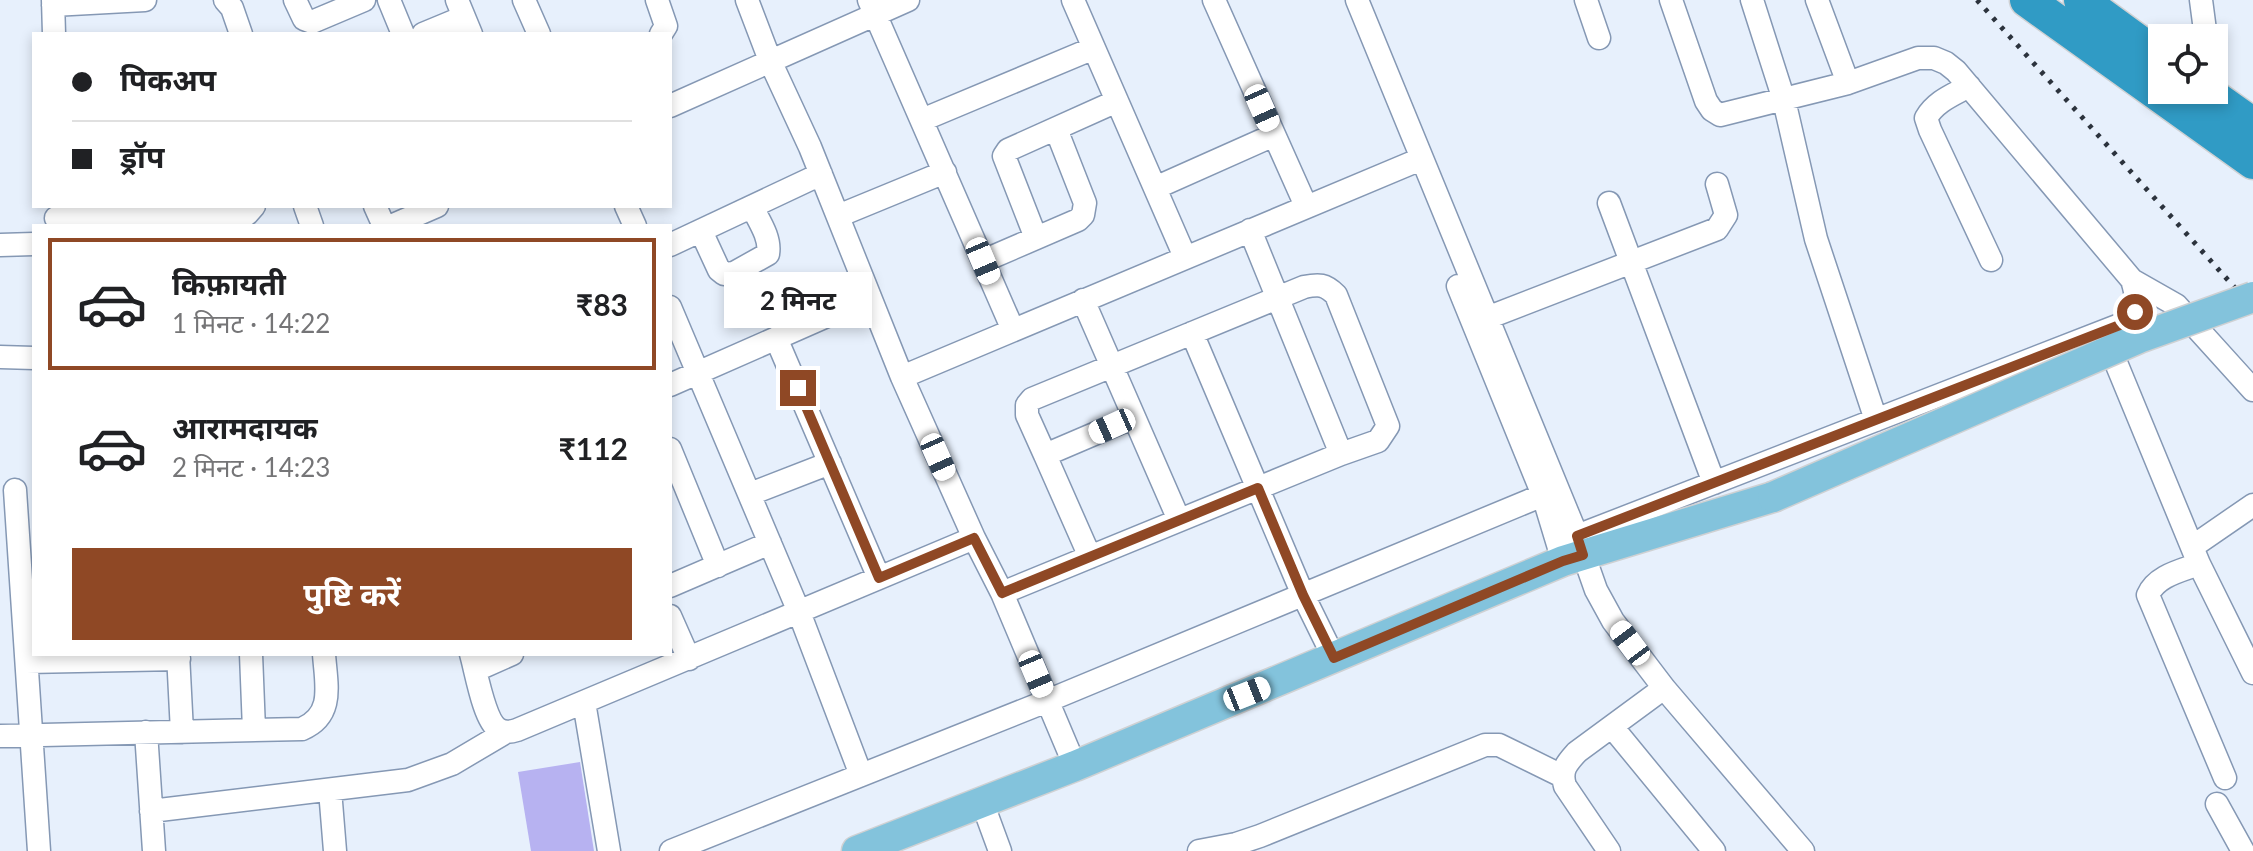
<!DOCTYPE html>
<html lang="hi">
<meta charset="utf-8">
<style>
body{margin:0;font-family:Lato,"Noto Sans Devanagari",sans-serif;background:#f2f2f2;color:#202124;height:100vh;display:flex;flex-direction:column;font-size:30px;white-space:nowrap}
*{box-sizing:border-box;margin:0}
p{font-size:26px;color:#757577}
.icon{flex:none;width:44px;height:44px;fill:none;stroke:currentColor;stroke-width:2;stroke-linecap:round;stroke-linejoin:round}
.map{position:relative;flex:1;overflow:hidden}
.sheet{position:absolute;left:32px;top:224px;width:640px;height:432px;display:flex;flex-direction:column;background:#fff;border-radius:0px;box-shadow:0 4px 12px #0003}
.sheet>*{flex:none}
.top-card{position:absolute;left:32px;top:32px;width:640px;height:176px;border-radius:0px;box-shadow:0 4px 12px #0003;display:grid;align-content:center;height:176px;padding:0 40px;background:#fff}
.controls{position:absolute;left:2148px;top:24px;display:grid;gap:16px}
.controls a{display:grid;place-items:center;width:80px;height:80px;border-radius:0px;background:#fff;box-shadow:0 4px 12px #0003;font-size:40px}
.end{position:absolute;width:36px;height:36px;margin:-18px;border:10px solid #8f4825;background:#fff;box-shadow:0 0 0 4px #fff}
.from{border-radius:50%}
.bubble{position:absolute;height:56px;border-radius:0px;background:#fff;box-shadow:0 4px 12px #0003;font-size:26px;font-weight:700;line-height:56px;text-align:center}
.car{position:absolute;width:24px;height:48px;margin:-24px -12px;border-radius:10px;box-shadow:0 0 6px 2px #0007;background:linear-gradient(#fff 24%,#345 0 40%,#fff 0 76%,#345 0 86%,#fff 0)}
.top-card b{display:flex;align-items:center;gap:28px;height:76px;font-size:30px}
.top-card b+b{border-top:2px solid #e0e0e0}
.top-card i{width:20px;height:20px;background:#202124}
ul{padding:14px 0 0;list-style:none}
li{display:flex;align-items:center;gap:24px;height:132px;margin:0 16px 12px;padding:0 24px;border:4px solid transparent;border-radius:0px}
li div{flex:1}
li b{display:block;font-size:30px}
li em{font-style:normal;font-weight:700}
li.active{border-color:#8f4825}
li>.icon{width:72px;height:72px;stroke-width:1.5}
.primary-button{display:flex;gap:16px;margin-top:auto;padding:16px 40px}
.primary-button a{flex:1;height:92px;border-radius:0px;background:#8f4825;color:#fff;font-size:32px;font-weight:700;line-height:92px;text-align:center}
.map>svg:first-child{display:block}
.building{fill:#b7b2f1}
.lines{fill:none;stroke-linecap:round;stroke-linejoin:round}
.minor-casing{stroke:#8598b4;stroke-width:25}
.major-casing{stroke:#cfd1d3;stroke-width:33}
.highway-casing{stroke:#cfd1d3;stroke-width:37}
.minor{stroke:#fff;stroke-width:22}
.major{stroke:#83c3dc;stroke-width:30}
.highway{stroke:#309bc5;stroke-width:34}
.rail{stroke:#2c333d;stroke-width:5;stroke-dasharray:4 8;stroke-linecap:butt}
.major-bridge-casing{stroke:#cfd1d3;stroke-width:33;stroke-linecap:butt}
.major-bridge{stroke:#83c3dc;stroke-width:30}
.route{stroke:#8f4825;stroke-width:10}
</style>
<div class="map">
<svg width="2253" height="851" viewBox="0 0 2253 851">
<rect width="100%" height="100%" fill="#e7f0fc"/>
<path class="building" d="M 580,762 L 594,851 L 531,851 L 518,772 Z"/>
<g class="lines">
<defs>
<path id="minor" d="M 53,0 L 54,34
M 225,0 L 232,8 L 241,34
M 295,0 L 304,19 L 312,22 L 364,0
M 389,0 L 403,34
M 457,0 L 471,34
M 524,0 L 539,34
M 657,0 L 666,26 L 661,34
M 747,0 L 771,63 L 810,147 L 902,377 L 974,538 L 1002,593 L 1075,766
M 869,0 L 1013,330
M 1073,0 L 1185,257
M 1214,0 L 1306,206
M 1357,0 L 1577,536 L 1596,590 L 1613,621 L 1664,688 L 1803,851
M 1586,0 L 1599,38
M 1752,0 L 1784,100 L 1816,239 L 1876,420
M 1817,0 L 1848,83
M 2201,0 L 2206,38
M 53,5 L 145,0
M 423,34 L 464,17
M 1969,86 C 1953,95 1936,101 1926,118 L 1930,130 L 1991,260
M 670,106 L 908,0
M 922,120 L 1094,48
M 1155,188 L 1274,135
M 1609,203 L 1714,483
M 305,206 L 312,226
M 375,206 L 384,226
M 626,206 L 635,226
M 838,216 L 945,172
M 56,218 L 238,215 L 247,214 L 254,206
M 391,226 L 437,206
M 1250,230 L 1341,454
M 701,231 L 719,270 L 724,274 L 734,273 L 768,254 C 771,238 759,221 752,207
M 1036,238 L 1004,156 L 1008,150 L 1117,101
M 0,245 L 34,244
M 670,245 L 821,174
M 983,261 L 1078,220 L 1083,215 L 1085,203 L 1056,129
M 2132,280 L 2176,305 L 2253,390
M 1458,286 L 1543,495 L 1563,561
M 1083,300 L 1179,520
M 670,307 L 799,612 L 861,775
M 1474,323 L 1717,229 L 1726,215 L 1717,184
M 1192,333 L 1303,595 L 1334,658
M 2105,336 L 2199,564 L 2253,673
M 776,338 L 879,578
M 0,357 L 34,358
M 902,377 L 1421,159
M 670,385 L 870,297
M 670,449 L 718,566
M 15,490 L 39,851
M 750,494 L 830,463
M 1577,536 L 2125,323 C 2138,308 2138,299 2132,280 L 1956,71 L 1946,63 L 1934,58 L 1918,58 L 1848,83 L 1720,115 L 1712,110 L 1706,101 L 1671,0
M 2192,547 L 2253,505
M 1090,557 L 1045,455 L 1134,417
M 2199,564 C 2180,571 2156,576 2148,595 L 2225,778
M 670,586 L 770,543
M 1002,593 L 1341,454 L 1378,441 L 1388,426 L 1336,295 C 1325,284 1319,284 1304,287 L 1032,399 L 1027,405 L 1027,415 L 1045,455
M 670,616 L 689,659
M 178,654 L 182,732
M 251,654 L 254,730
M 471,654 C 476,671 484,720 498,729 C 504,733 511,732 517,730 L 974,538
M 27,662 L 179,659
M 476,670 L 512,654
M 584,702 L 609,851
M 1613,728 L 1714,851
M 146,732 L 154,851
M 0,736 L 302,729 C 335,715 326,684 324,654
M 330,790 L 335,851
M 982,802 L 1000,851
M 2217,804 L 2243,851
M 151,811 L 408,780 L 452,764 L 506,732
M 671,851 L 1047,701 L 1543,495
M 1199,851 L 1236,844 L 1260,836 L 1485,745 L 1499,745 L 1562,776
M 1609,851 L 1565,786 C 1560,770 1567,763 1577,752 L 1664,688"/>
<path id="major" d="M 857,851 L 1075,766 L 1563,561 L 1773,497"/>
<path id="highway" d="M 2027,0 L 2253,162
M 2081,0 L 2162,59
M 2204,90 L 2253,125"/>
</defs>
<use href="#minor" class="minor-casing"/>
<use href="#major" class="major-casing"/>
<use href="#highway" class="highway-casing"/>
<use href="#minor" class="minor"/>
<use href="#major" class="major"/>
<use href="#highway" class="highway"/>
<path class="rail" d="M 1977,0 L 2253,308"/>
<defs>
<path id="major-bridge" d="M 1773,497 L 2139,338 L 2253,297"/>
</defs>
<use href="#major-bridge" class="major-bridge-casing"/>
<use href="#major-bridge" class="major-bridge"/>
</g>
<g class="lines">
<path class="route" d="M 798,388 L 879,578 L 974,538 L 1002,593 L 1258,488 L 1303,595 L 1334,658 L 1563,561 L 1583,555 L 1577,536 L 2125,323 L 2135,312"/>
</g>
</svg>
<div class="controls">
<a><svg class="icon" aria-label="locate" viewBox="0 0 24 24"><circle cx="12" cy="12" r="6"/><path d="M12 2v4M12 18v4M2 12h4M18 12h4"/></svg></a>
</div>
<i class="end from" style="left:2135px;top:312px"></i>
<i class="end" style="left:798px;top:388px"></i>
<div class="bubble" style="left:724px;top:272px;width:148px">2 मिनट</div>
<i class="car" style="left:1262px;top:108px;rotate:156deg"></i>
<i class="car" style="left:983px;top:261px;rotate:157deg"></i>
<i class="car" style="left:1112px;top:426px;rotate:246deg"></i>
<i class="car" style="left:938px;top:457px;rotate:156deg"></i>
<i class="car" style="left:1630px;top:643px;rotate:323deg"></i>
<i class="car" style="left:1036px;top:674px;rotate:157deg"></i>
<i class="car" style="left:1247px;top:694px;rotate:68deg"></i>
<div class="top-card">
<b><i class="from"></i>पिकअप</b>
<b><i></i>ड्रॉप</b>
</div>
<section class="sheet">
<ul>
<li class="active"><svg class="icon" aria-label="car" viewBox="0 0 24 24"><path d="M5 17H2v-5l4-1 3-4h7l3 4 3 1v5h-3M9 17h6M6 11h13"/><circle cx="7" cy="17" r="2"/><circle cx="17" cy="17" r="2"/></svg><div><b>किफ़ायती</b><p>1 मिनट · 14:22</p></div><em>₹83</em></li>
<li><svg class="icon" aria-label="car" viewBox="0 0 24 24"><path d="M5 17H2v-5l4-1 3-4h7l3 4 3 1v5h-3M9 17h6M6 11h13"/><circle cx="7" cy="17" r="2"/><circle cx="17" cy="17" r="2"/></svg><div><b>आरामदायक</b><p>2 मिनट · 14:23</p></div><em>₹112</em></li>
</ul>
<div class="primary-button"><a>पुष्टि करें</a></div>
</section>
</div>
